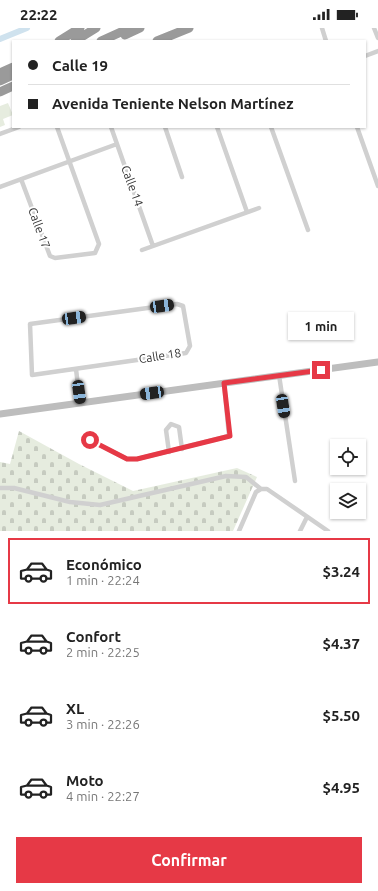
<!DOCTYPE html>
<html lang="es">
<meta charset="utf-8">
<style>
body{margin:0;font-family:Ubuntu,sans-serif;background:#f2f2f2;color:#222;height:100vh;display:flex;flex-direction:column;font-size:15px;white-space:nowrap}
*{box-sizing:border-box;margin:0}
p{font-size:13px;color:#767676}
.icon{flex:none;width:22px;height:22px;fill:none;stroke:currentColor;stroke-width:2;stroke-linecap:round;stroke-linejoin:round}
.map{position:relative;height:503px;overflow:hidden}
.sheet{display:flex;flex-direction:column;background:#fff;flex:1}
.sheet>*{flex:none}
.hud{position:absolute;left:12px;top:12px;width:354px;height:88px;border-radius:0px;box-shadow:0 1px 3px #0004;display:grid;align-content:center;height:88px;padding:0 16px;background:#fff}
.tools{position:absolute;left:330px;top:411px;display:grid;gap:8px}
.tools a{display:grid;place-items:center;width:36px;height:36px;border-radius:0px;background:#fff;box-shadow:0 1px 3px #0004;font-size:20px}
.end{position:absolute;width:18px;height:18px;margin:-9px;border:5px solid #e63946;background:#fff;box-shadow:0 0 0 2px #fff}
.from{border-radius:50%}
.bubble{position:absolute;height:28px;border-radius:0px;background:#fff;box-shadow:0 1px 3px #0004;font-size:13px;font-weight:700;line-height:28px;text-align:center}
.car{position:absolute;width:12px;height:24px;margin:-12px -6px;border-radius:5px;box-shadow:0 0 3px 1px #0007;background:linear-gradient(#222 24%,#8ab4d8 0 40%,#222 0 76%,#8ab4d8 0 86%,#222 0)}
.hud b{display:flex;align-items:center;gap:14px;height:38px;font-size:15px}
.hud b+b{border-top:1px solid #e0e0e0}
.hud i{width:10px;height:10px;background:#222}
ul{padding:7px 0 0;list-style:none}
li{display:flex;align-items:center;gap:12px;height:66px;margin:0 8px 6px;padding:0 8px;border:2px solid transparent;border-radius:0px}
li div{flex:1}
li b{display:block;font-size:15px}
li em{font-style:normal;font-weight:700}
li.active{border-color:#e63946}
li>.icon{width:36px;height:36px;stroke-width:1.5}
.cta{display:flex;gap:8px;margin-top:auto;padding:8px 16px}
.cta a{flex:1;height:46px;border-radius:0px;background:#e63946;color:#fff;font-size:16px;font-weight:700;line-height:46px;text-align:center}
.status{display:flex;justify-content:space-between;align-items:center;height:28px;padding:0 20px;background:#fff;direction:ltr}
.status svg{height:11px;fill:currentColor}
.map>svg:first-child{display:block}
.cemetery{fill:url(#cemetery-stones)}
.green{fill:#e6ecdf}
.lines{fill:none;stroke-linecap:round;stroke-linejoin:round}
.canal{stroke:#cfe2ee;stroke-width:6}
.street{stroke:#d0d0d0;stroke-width:4.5}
.secondary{stroke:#bdbdbd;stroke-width:7}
.highway{stroke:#9a9a9a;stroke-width:9}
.route{stroke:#e63946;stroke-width:5}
.labels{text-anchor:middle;stroke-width:4;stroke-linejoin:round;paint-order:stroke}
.street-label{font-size:12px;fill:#333;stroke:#fff}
</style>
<div class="status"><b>22:22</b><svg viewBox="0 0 49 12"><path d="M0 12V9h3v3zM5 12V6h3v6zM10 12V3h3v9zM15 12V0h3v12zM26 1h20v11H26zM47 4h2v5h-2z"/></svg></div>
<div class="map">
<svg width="378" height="503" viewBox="0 0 378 503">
<defs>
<pattern id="cemetery-stones" width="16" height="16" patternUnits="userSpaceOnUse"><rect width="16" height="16" fill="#e6ecdf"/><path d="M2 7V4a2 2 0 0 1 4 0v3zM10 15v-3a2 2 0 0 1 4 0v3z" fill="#c6cbc0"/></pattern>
</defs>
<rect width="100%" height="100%" fill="#fff"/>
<path class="cemetery" d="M 19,403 L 79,436 L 133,463 L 237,440 L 257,449 L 233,503 L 0,503 L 0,434 L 10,436 Z"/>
<path class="green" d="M 8,75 L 13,87 L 3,91 L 5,97 L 0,99 L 0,78 Z"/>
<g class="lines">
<path class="canal" d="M 0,11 L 27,0"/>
<path class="street" d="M 322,0 L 326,13
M 374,0 L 378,10
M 365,28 L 378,23
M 111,99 L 153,218
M 165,99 L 182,149
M 217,99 L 247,184
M 271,99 L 308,202
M 357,99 L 378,158
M 0,106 L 19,99
M 21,151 L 50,228 L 55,230 L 95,225 L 99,216 L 57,99
M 0,159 L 117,116
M 142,222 L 259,180
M 177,276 L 183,278 L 190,318 L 186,325 L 32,347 L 30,296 Z
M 76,341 L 80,375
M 279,347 L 295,453
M 90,412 L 127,431 L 137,431 L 229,408 L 224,355
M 169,424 L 166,402 L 171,396 L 179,399 L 182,421
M 0,460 L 14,460 L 70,474 L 100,477 L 226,448 L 246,449 L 261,461
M 261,461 L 267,461 L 328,503
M 239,503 L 256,464 L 261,461
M 300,503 L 307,489"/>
<path class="secondary" d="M 0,386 L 378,334"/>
<path class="highway" d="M 125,7 L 140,0
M 59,13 L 80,0
M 75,13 L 96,0
M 101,13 L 130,0
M 157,13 L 189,0
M 0,45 L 13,39
M 0,53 L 13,47
M 0,64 L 13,58"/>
</g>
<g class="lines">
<path class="route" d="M 90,412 L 127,431 L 137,431 L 230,408 L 224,355 L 321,342"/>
</g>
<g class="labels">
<g class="street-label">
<text transform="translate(132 158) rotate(70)" y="4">Calle 14</text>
<text transform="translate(39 200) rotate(70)" y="4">Calle 17</text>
<text transform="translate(160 328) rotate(-9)" y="4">Calle 18</text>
</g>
</g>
</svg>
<div class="tools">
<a><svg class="icon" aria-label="locate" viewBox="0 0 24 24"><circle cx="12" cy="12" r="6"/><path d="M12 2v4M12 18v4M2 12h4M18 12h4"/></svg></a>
<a><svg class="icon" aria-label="layers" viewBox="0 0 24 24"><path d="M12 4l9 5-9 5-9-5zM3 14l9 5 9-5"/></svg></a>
</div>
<i class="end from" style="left:90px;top:412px"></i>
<i class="end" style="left:321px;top:342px"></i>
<div class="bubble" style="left:288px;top:284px;width:66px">1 min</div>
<i class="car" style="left:162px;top:278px;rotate:82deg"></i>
<i class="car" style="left:74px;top:290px;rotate:82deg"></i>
<i class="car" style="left:79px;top:364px;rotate:172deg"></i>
<i class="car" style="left:152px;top:365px;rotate:262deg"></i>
<i class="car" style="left:283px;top:378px;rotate:171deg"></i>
<div class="hud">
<b><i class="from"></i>Calle 19</b>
<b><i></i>Avenida Teniente Nelson Martínez</b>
</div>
</div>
<section class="sheet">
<ul>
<li class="active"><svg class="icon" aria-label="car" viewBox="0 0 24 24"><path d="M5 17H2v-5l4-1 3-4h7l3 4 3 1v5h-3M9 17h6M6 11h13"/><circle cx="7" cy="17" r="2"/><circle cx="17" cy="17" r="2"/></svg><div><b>Económico</b><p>1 min · 22:24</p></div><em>$3.24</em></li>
<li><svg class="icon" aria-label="car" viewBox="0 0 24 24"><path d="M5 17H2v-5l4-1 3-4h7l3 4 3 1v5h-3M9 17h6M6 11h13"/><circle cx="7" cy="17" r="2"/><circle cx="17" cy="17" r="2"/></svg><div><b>Confort</b><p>2 min · 22:25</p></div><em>$4.37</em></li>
<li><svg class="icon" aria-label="car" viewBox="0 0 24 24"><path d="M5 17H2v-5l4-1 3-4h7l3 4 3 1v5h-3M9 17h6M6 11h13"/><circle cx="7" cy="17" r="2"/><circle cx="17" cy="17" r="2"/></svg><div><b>XL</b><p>3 min · 22:26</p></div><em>$5.50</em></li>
<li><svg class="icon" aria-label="car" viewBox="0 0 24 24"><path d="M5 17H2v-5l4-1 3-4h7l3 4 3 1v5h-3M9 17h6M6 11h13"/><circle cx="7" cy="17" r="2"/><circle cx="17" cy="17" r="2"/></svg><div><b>Moto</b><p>4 min · 22:27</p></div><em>$4.95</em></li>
</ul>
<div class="cta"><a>Confirmar</a></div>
</section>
